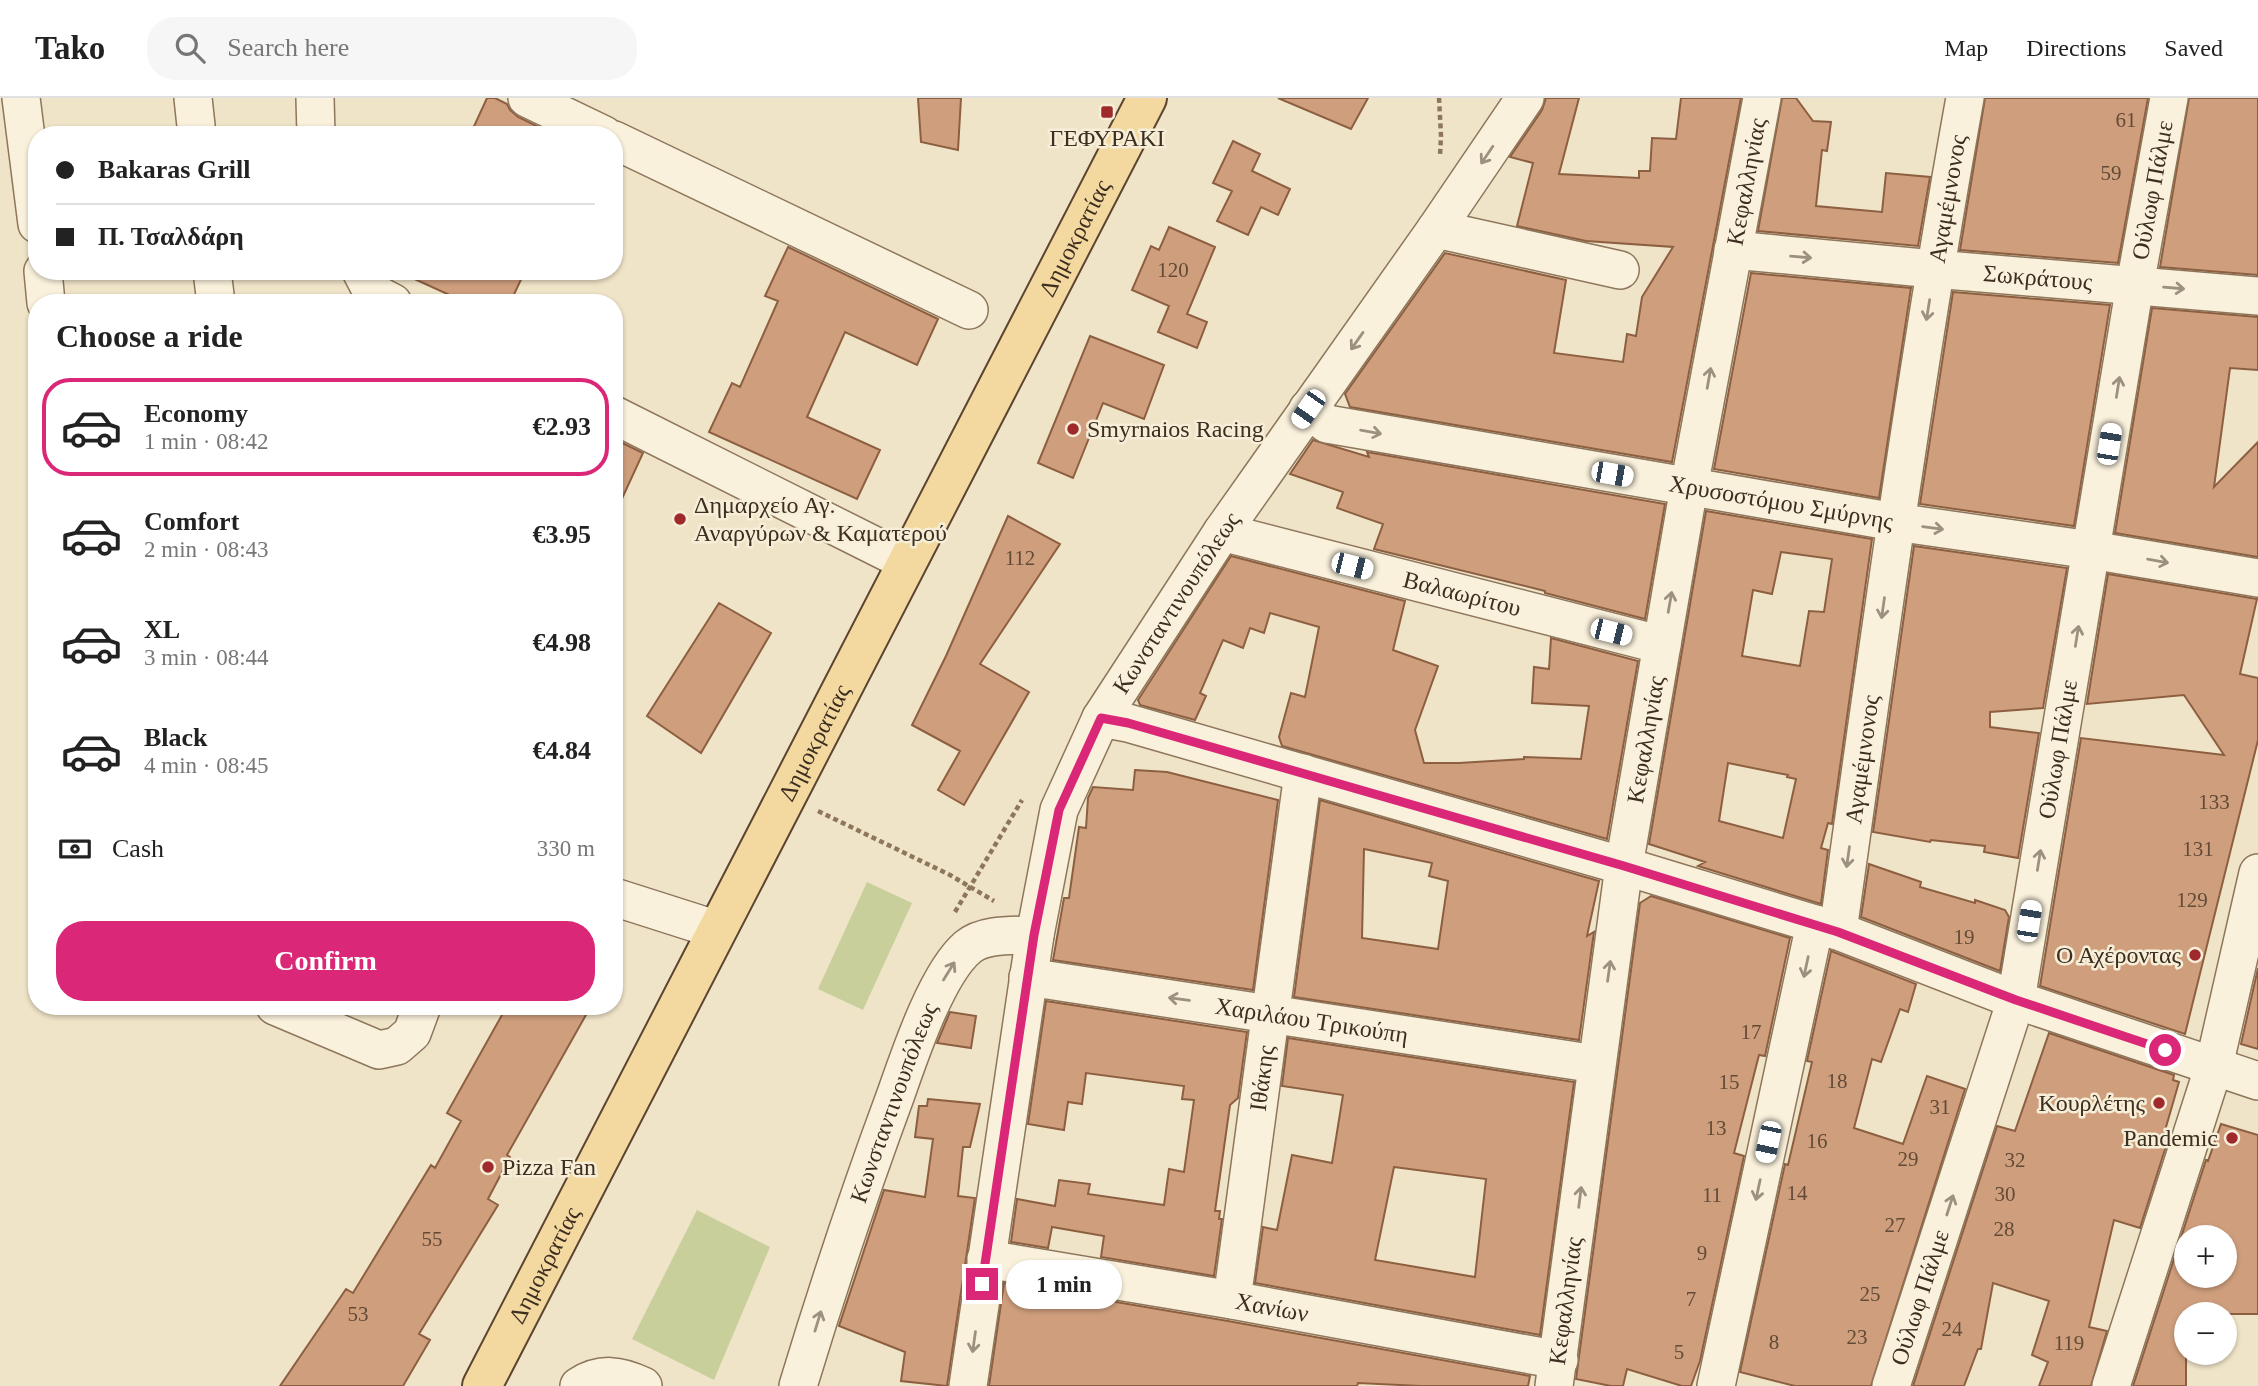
<!DOCTYPE html>
<meta charset="utf-8">
<style>
body{margin:0;font-family:"Times New Roman",serif;background:#f6f6f6;color:#222;height:100vh;display:flex;flex-direction:column;font-size:26px;white-space:nowrap}
*{box-sizing:border-box;margin:0}
p{font-size:23px;color:#767676}
.icon{flex:none;width:38px;height:38px;fill:none;stroke:currentColor;stroke-width:2;stroke-linecap:round;stroke-linejoin:round}
.map{position:relative;flex:1;overflow:hidden}
.panel{position:absolute;left:28px;top:196px;width:595px;height:721px;display:flex;flex-direction:column;background:#fff;border-radius:28px;box-shadow:0 2px 5px #0004}
.panel>*{flex:none}
.hud{position:absolute;left:28px;top:28px;width:595px;height:154px;border-radius:28px;box-shadow:0 2px 5px #0004;display:grid;align-content:center;height:154px;padding:0 28px;background:#fff}
.buttons{position:absolute;left:2174px;top:1127px;display:grid;gap:14px}
.buttons a{display:grid;place-items:center;width:63px;height:63px;border-radius:50%;background:#fff;box-shadow:0 2px 5px #0004;font-size:35px}
.end{position:absolute;width:32px;height:32px;margin:-16px;border:9px solid #db2777;background:#fff;box-shadow:0 0 0 4px #fff}
.from{border-radius:50%}
.bubble{position:absolute;height:49px;border-radius:24px;background:#fff;box-shadow:0 2px 5px #0004;font-size:23px;font-weight:700;line-height:49px;text-align:center}
.car{position:absolute;width:21px;height:42px;margin:-21px -10px;border-radius:9px;box-shadow:0 0 5px 2px #0007;background:linear-gradient(#fff 24%,#345 0 40%,#fff 0 76%,#345 0 86%,#fff 0)}
.hud b{display:flex;align-items:center;gap:24px;height:66px;font-size:26px}
.hud b+b{border-top:2px solid #e0e0e0}
.hud i{width:18px;height:18px;background:#222}
ul{padding:0;list-style:none}
li{display:flex;align-items:center;gap:21px;height:98px;margin:0 14px 10px;padding:0 14px;border:4px solid transparent;border-radius:28px}
li div{flex:1}
li b{display:block;font-size:26px}
li em{font-style:normal;font-weight:700}
li.active{border-color:#db2777}
li>.icon{width:63px;height:63px;stroke-width:1.5}
h2{padding:0 28px;font-size:32px;line-height:84px}
.pay{display:flex;align-items:center;gap:18px;height:77px;padding:0 28px;font-size:26px}
.pay p{margin-inline-start:auto}
.button{display:flex;gap:14px;margin-top:auto;padding:14px 28px}
.button a{flex:1;height:80px;border-radius:28px;background:#db2777;color:#fff;font-size:28px;font-weight:700;line-height:80px;text-align:center}
header{display:flex;align-items:center;gap:42px;box-sizing:border-box;height:98px;padding:0 35px;background:#fff;border-bottom:2px solid #e0e0e0}
header strong{font-size:33px}
nav{display:flex;gap:38px;margin-inline-start:auto;font-size:24px}
.search{width:490px;height:63px;background:#f6f6f6;display:flex;align-items:center;gap:18px;box-sizing:border-box;padding:0 24px;border-radius:28px;color:#767676;font-size:26px}
.map>svg:first-child{display:block}
.green{fill:#c9cf9b}
.building{fill:#cf9f7d;stroke:#8d5f41;stroke-width:2;fill-rule:evenodd}
.lines{fill:none;stroke-linecap:round;stroke-linejoin:round}
.minor-casing{stroke:#8d765c;stroke-width:40}
.major-casing{stroke:#5b4430;stroke-width:42}
.path{stroke:#8d765c;stroke-width:4.5;stroke-dasharray:5 3.5;stroke-linecap:butt}
.minor{stroke:#faf1dc;stroke-width:37}
.major{stroke:#f3d9a0;stroke-width:38}
.oneway{stroke:#9c907e}
.route{stroke:#db2777;stroke-width:9}
.poi-dot{fill:#9e2a2b;stroke:#f7eed8;stroke-width:2.5}
.labels{text-anchor:middle;stroke-width:5;stroke-linejoin:round;paint-order:stroke}
.number-label{font-size:21px;fill:#624a37}
.poi-label{font-size:24px;fill:#3d2e20;stroke:#f7eed8;text-anchor:start}
.street-label{font-size:24px;fill:#3d2e20;stroke:#f7eed8}
</style>
<header>
<strong>Tako</strong>
<div class="search"><svg class="icon" aria-label="search" viewBox="0 0 24 24"><circle cx="10" cy="10" r="6"/><path d="M15 15l6 6"/></svg>Search here</div>
<nav><a>Map</a><a>Directions</a><a>Saved</a></nav>
</header>
<div class="map">
<svg width="2258" height="1288" viewBox="0 0 2258 1288">
<rect width="100%" height="100%" fill="#f0e4c8"/>
<path class="green" d="M 867,784 L 912,805 L 863,912 L 818,891 Z
M 697,1112 L 770,1149 L 714,1282 L 632,1241 Z"/>
<path class="building" d="M 487,0 L 495,0 L 507,6 L 510,12 L 518,19 L 555,37 L 470,37 Z
M 918,0 L 961,0 L 958,52 L 921,44 Z
M 1278,0 L 1368,0 L 1351,31 Z
M 1546,0 L 1579,0 L 1559,76 L 1639,80 L 1639,73 L 1650,73 L 1652,40 L 1676,41 L 1681,0 L 1741,0 L 1672,364 L 1350,309 L 1345,296 L 1445,155 L 1566,182 L 1554,255 L 1623,264 L 1627,236 L 1636,238 L 1642,199 L 1673,149 L 1586,143 L 1517,128 L 1533,65 L 1510,59 L 1542,12 Z
M 1782,0 L 1796,0 L 1813,23 L 1831,24 L 1827,53 L 1822,52 L 1816,108 L 1882,114 L 1886,75 L 1930,79 L 1918,148 L 1758,133 Z
M 1985,0 L 2148,0 L 2118,165 L 1960,152 Z
M 2189,0 L 2258,0 L 2258,177 L 2160,169 Z
M 1233,43 L 1260,56 L 1252,73 L 1290,91 L 1278,117 L 1261,109 L 1248,137 L 1217,123 L 1232,93 L 1213,85 Z
M 1169,129 L 1215,149 L 1187,216 L 1207,224 L 1197,250 L 1158,234 L 1169,208 L 1132,192 L 1151,148 L 1159,152 Z
M 788,149 L 938,221 L 917,267 L 845,234 L 807,319 L 880,352 L 857,401 L 709,334 L 732,285 L 740,289 L 778,203 L 765,198 Z
M 397,173 L 525,173 L 510,205 L 467,205 Z
M 1751,175 L 1911,190 L 1879,400 L 1714,371 Z
M 1953,194 L 2110,207 L 2074,428 L 1920,406 Z
M 2152,210 L 2258,219 L 2258,272 L 2230,270 L 2214,389 L 2258,344 L 2258,459 L 2115,435 Z
M 1090,238 L 1164,267 L 1144,321 L 1103,305 L 1073,380 L 1038,365 Z
M 614,341 L 643,355 L 614,418 Z
M 1313,342 L 1369,359 L 1367,354 L 1665,406 L 1645,521 L 1545,495 L 1545,493 L 1374,451 L 1383,426 L 1337,410 L 1343,394 L 1290,376 Z
M 1706,413 L 1872,441 L 1832,726 L 1828,725 L 1821,750 L 1828,752 L 1821,806 L 1698,768 L 1705,764 L 1649,746 ZM 1781,454 L 1832,461 L 1824,514 L 1809,513 L 1800,568 L 1742,558 L 1753,492 L 1772,496 ZM 1728,665 L 1788,677 L 1787,679 L 1796,681 L 1783,740 L 1719,723 Z
M 1008,418 L 1060,446 L 980,566 L 1029,594 L 964,707 L 938,692 L 960,653 L 912,627 L 946,558 Z
M 1914,448 L 2067,470 L 2043,610 L 1990,614 L 1990,629 L 2039,635 L 2018,760 L 1984,754 L 1985,748 L 1931,742 L 1930,744 L 1873,734 Z
M 1231,458 L 1405,503 L 1393,552 L 1438,568 L 1415,632 L 1424,665 L 1459,665 L 1524,661 L 1524,659 L 1581,661 L 1589,608 L 1532,605 L 1534,569 L 1549,571 L 1551,540 L 1638,563 L 1607,741 L 1282,648 L 1279,639 L 1291,595 L 1305,599 L 1319,529 L 1270,515 L 1264,535 L 1250,530 L 1243,550 L 1223,542 L 1200,595 L 1206,598 L 1195,622 L 1140,607 L 1138,602 Z
M 2108,476 L 2257,501 L 2240,576 L 2258,580 L 2258,642 L 2185,936 L 2040,888 L 2081,640 L 2224,657 L 2184,597 L 2087,606 Z
M 719,505 L 771,535 L 701,655 L 647,618 Z
M 1135,672 L 1167,674 L 1278,702 L 1253,892 L 1053,862 L 1064,800 L 1069,800 L 1079,729 L 1086,730 L 1088,700 L 1093,689 L 1133,692 Z
M 1320,702 L 1599,783 L 1587,838 L 1594,834 L 1579,942 L 1294,899 ZM 1364,751 L 1432,765 L 1429,778 L 1448,783 L 1438,851 L 1362,840 Z
M 1869,766 L 1921,784 L 1920,789 L 1975,805 L 1975,802 L 2005,812 L 2009,819 L 2000,873 L 1861,819 Z
M 1651,798 L 1790,840 L 1765,958 L 1759,957 L 1734,1055 L 1744,1058 L 1700,1263 L 1691,1288 L 1682,1288 L 1627,1271 L 1623,1288 L 1611,1288 L 1576,1281 L 1640,805 Z
M 1831,853 L 1916,886 L 1908,914 L 1900,911 L 1881,964 L 1872,961 L 1854,1030 L 1903,1046 L 1927,978 L 1965,991 L 1871,1288 L 1795,1288 L 1740,1274 L 1785,1066 L 1788,1067 L 1812,964 L 1807,963 Z
M 2258,870 L 2258,951 L 2241,946 Z
M 1046,903 L 1247,934 L 1238,1000 L 1230,1007 L 1215,1113 L 1220,1113 L 1219,1121 L 1222,1121 L 1214,1178 L 1101,1159 L 1104,1138 L 1052,1129 L 1048,1150 L 1011,1144 L 1017,1101 L 1055,1108 L 1059,1082 L 1090,1086 L 1088,1096 L 1164,1107 L 1169,1071 L 1184,1074 L 1194,1002 L 1182,1001 L 1184,988 L 1086,975 L 1082,1006 L 1068,1004 L 1064,1032 L 1028,1026 Z
M 507,908 L 591,908 L 507,1057 L 510,1059 L 488,1101 L 498,1107 L 419,1236 L 430,1242 L 403,1288 L 280,1288 L 346,1191 L 353,1195 L 431,1067 L 435,1070 L 461,1023 L 447,1015 Z
M 950,914 L 976,918 L 971,950 L 937,945 Z
M 2049,935 L 2174,977 L 2173,982 L 2179,984 L 2162,1043 L 2167,1045 L 2140,1130 L 2114,1122 L 2089,1229 L 2107,1233 L 2091,1288 L 2039,1288 L 2048,1264 L 2032,1257 L 2049,1203 L 1993,1185 L 1981,1251 L 1978,1251 L 1964,1288 L 1913,1288 L 1997,1028 L 2015,1033 Z
M 1288,940 L 1574,984 L 1540,1237 L 1255,1185 L 1263,1129 L 1277,1132 L 1292,1057 L 1332,1065 L 1343,997 L 1282,988 ZM 1394,1069 L 1486,1081 L 1475,1179 L 1375,1162 Z
M 928,1001 L 980,1006 L 970,1049 L 963,1049 L 958,1098 L 975,1100 L 947,1288 L 901,1283 L 905,1254 L 839,1228 L 884,1092 L 925,1099 L 933,1041 L 915,1039 L 919,1008 L 927,1008 Z
M 2221,1026 L 2258,1037 L 2258,1216 L 2186,1216 L 2186,1288 L 2133,1288 L 2206,1062 L 2208,1063 ZM 2186,1139 L 2224,1139 L 2224,1178 L 2186,1178 Z
M 1004,1185 L 1228,1223 L 1530,1278 L 1528,1288 L 1421,1288 L 1358,1285 L 1357,1288 L 989,1288 Z"/>
<g class="lines">
<defs>
<g id="minor">
<path d="M 21,0 L 37,126"/>
<path d="M 193,0 L 197,37"/>
<path d="M 315,0 L 316,37"/>
<path d="M 527,0 L 604,37"/>
<path d="M 614,42 L 969,212"/>
<path d="M 1436,131 L 1620,172"/>
<path id="s1" d="M 1733,152 L 1934,171 L 2258,198"/>
<path d="M 43,173 L 46,205"/>
<path d="M 212,173 L 216,205"/>
<path d="M 361,173 L 372,194 L 393,205"/>
<path id="s2" d="M 1308,311 L 1327,326 L 1895,424 L 2091,452 L 2258,480"/>
<path d="M 614,317 L 907,464"/>
<path id="s3" d="M 1222,434 L 1662,547"/>
<path d="M 1101,620 L 1128,625 L 1624,768 L 1838,833 L 2016,902 L 2258,983"/>
<path d="M 614,799 L 705,828 L 719,828"/>
<path id="s4" d="M 1028,879 L 1596,966"/>
<path d="M 275,908 L 379,952 L 397,948 L 412,935 L 422,908"/>
<path id="s5" d="M 986,1161 L 1232,1202 L 1559,1262"/>
<path id="s6" d="M 1232,1202 L 1303,675"/>
<path d="M 579,1288 C 601,1274 620,1277 643,1288"/>
<path id="s7" d="M 798,1288 C 828,1189 860,1093 896,996 C 910,956 937,875 968,849 C 985,835 1014,838 1035,837"/>
<path id="s8" d="M 968,1288 L 1035,837 L 1059,712 L 1101,620 L 1222,434 L 1436,131 L 1525,0"/>
<path id="s9" d="M 1554,1288 L 1624,768 L 1689,389 L 1762,0"/>
<path id="s10" d="M 1716,1288 L 1815,826 L 1838,833 C 1877,555 1915,277 1965,0"/>
<path id="s11" d="M 1891,1288 L 2016,902 L 2135,187 L 2169,0"/>
<path d="M 2111,1288 L 2214,968 L 2258,775"/>
</g>
<g id="major">
<path id="s12" d="M 482,1288 L 1147,0"/>
</g>
</defs>
<use href="#minor" class="minor-casing"/>
<use href="#major" class="major-casing"/>
<path class="path" d="M 1439,0 L 1441,38 L 1440,58
M 818,713 L 950,777 L 994,803
M 955,814 L 1022,702"/>
<use href="#minor" class="minor"/>
<use href="#major" class="major"/>
</g>
<defs><path id="oneway-shaft" d="M-6 0H5M1.5-3L5.5 0L1.5 3" fill="none" stroke-width="1.6" stroke-linecap="round" stroke-linejoin="round" transform="scale(1.75)"/></defs>
<g class="oneway">
<use href="#oneway-shaft" transform="translate(1487 57) rotate(124)"/>
<use href="#oneway-shaft" transform="translate(1801 159) rotate(5)"/>
<use href="#oneway-shaft" transform="translate(2174 190) rotate(5)"/>
<use href="#oneway-shaft" transform="translate(1928 212) rotate(99)"/>
<use href="#oneway-shaft" transform="translate(1357 243) rotate(125)"/>
<use href="#oneway-shaft" transform="translate(1709 280) rotate(-80)"/>
<use href="#oneway-shaft" transform="translate(2118 289) rotate(-81)"/>
<use href="#oneway-shaft" transform="translate(1371 334) rotate(10)"/>
<use href="#oneway-shaft" transform="translate(1933 430) rotate(8)"/>
<use href="#oneway-shaft" transform="translate(2158 463) rotate(10)"/>
<use href="#oneway-shaft" transform="translate(1670 504) rotate(-80)"/>
<use href="#oneway-shaft" transform="translate(1883 510) rotate(98)"/>
<use href="#oneway-shaft" transform="translate(2077 538) rotate(-81)"/>
<use href="#oneway-shaft" transform="translate(1848 759) rotate(98)"/>
<use href="#oneway-shaft" transform="translate(2039 762) rotate(-81)"/>
<use href="#oneway-shaft" transform="translate(1806 869) rotate(102)"/>
<use href="#oneway-shaft" transform="translate(949 873) rotate(-58)"/>
<use href="#oneway-shaft" transform="translate(1609 873) rotate(-82)"/>
<use href="#oneway-shaft" transform="translate(1179 901) rotate(-172)"/>
<use href="#oneway-shaft" transform="translate(1758 1092) rotate(102)"/>
<use href="#oneway-shaft" transform="translate(1580 1099) rotate(-83)"/>
<use href="#oneway-shaft" transform="translate(1950 1107) rotate(-72)"/>
<use href="#oneway-shaft" transform="translate(818 1223) rotate(-73)"/>
<use href="#oneway-shaft" transform="translate(974 1244) rotate(98)"/>
</g>
<g class="lines">
<path class="route" d="M 982,1186 L 1034,837 L 1059,712 L 1101,620 L 1128,625 L 1624,768 L 1838,834 L 2016,902 L 2165,952"/>
</g>
<g class="poi-dot">
<rect x="1100" y="7" width="14" height="14" rx="3.5"/>
<circle cx="1073" cy="331" r="7"/>
<circle cx="680" cy="421" r="7"/>
<circle cx="2195" cy="857" r="7"/>
<circle cx="2159" cy="1005" r="7"/>
<circle cx="2232" cy="1040" r="7"/>
<circle cx="488" cy="1069" r="7"/>
</g>
<g class="labels">
<g class="number-label">
<text x="2126" y="29">61</text>
<text x="2111" y="82">59</text>
<text x="1173" y="179">120</text>
<text x="1020" y="467">112</text>
<text x="2214" y="711">133</text>
<text x="2198" y="758">131</text>
<text x="2192" y="809">129</text>
<text x="1964" y="846">19</text>
<text x="1751" y="941">17</text>
<text x="1837" y="990">18</text>
<text x="1729" y="991">15</text>
<text x="1940" y="1016">31</text>
<text x="1716" y="1037">13</text>
<text x="1817" y="1050">16</text>
<text x="1908" y="1068">29</text>
<text x="2015" y="1069">32</text>
<text x="1797" y="1102">14</text>
<text x="2005" y="1103">30</text>
<text x="1712" y="1104">11</text>
<text x="1895" y="1134">27</text>
<text x="2004" y="1138">28</text>
<text x="432" y="1148">55</text>
<text x="1702" y="1162">9</text>
<text x="1870" y="1203">25</text>
<text x="1691" y="1208">7</text>
<text x="358" y="1223">53</text>
<text x="1952" y="1238">24</text>
<text x="1857" y="1246">23</text>
<text x="1774" y="1251">8</text>
<text x="2069" y="1252">119</text>
<text x="1679" y="1261">5</text>
</g>
<g class="poi-label">
<text x="1107" y="48" text-anchor="middle">ΓΕΦΥΡΑΚΙ</text>
<text x="1087" y="339">Smyrnaios Racing</text>
<text x="694" y="415">Δημαρχείο Αγ.<tspan x="694" dy="28">Αναργύρων &amp; Καματερού</tspan></text>
<text x="2181" y="865" text-anchor="end">Ο Αχέροντας</text>
<text x="2145" y="1013" text-anchor="end">Κουρλέτης</text>
<text x="2218" y="1048" text-anchor="end">Pandemic</text>
<text x="502" y="1077">Pizza Fan</text>
</g>
<g class="street-label">
<text dy="8" stroke="none"><textPath href="#s9" startOffset="1220">Κεφαλληνίας</textPath></text>
<text dy="8" stroke="none"><textPath href="#s11" startOffset="1227">Ούλωφ Πάλμε</textPath></text>
<text dy="8" stroke="none"><textPath href="#s10" startOffset="1237">Αγαμέμνονος</textPath></text>
<text dy="8" stroke="none"><textPath href="#s12" startOffset="1292">Δημοκρατίας</textPath></text>
<text dy="8" stroke="none"><textPath href="#s1" startOffset="306">Σωκράτους</textPath></text>
<text dy="8" stroke="none"><textPath href="#s2" startOffset="485">Χρυσοστόμου Σμύρνης</textPath></text>
<text dy="8" stroke="none"><textPath href="#s3" startOffset="248">Βαλαωρίτου</textPath></text>
<text dy="8" stroke="none"><textPath href="#s8" startOffset="822">Κωνσταντινουπόλεως</textPath></text>
<text dy="8" stroke="none"><textPath href="#s9" startOffset="653">Κεφαλληνίας</textPath></text>
<text dy="8" stroke="none"><textPath href="#s12" startOffset="724">Δημοκρατίας</textPath></text>
<text dy="8" stroke="none"><textPath href="#s11" startOffset="660">Ούλωφ Πάλμε</textPath></text>
<text dy="8" stroke="none"><textPath href="#s10" startOffset="670">Αγαμέμνονος</textPath></text>
<text dy="8" stroke="none"><textPath href="#s4" startOffset="287">Χαριλάου Τρικούπη</textPath></text>
<text dy="8" stroke="none"><textPath href="#s6" startOffset="224">Ιθάκης</textPath></text>
<text dy="8" stroke="none"><textPath href="#s7" startOffset="299">Κωνσταντινουπόλεως</textPath></text>
<text dy="8" stroke="none"><textPath href="#s12" startOffset="136">Δημοκρατίας</textPath></text>
<text dy="8" stroke="none"><textPath href="#s11" startOffset="93">Ούλωφ Πάλμε</textPath></text>
<text dy="8" stroke="none"><textPath href="#s9" startOffset="86">Κεφαλληνίας</textPath></text>
<text dy="8" stroke="none"><textPath href="#s5" startOffset="290">Χανίων</textPath></text>
</g>
</g>
</svg>
<div class="buttons">
<a>+</a>
<a>−</a>
</div>
<i class="end from" style="left:2165px;top:952px"></i>
<i class="end" style="left:982px;top:1186px"></i>
<div class="bubble" style="left:1006px;top:1162px;width:116px">1 min</div>
<i class="car" style="left:1308px;top:311px;rotate:215deg"></i>
<i class="car" style="left:2109px;top:346px;rotate:9deg"></i>
<i class="car" style="left:1612px;top:376px;rotate:100deg"></i>
<i class="car" style="left:1352px;top:468px;rotate:104deg"></i>
<i class="car" style="left:1611px;top:534px;rotate:104deg"></i>
<i class="car" style="left:2029px;top:823px;rotate:9deg"></i>
<i class="car" style="left:1768px;top:1044px;rotate:192deg"></i>
<div class="hud">
<b><i class="from"></i>Bakaras Grill</b>
<b><i></i>Π. Τσαλδάρη</b>
</div>
<section class="panel">
<h2>Choose a ride</h2>
<ul>
<li class="active"><svg class="icon" aria-label="car" viewBox="0 0 24 24"><path d="M5 17H2v-5l4-1 3-4h7l3 4 3 1v5h-3M9 17h6M6 11h13"/><circle cx="7" cy="17" r="2"/><circle cx="17" cy="17" r="2"/></svg><div><b>Economy</b><p>1 min · 08:42</p></div><em>€2.93</em></li>
<li><svg class="icon" aria-label="car" viewBox="0 0 24 24"><path d="M5 17H2v-5l4-1 3-4h7l3 4 3 1v5h-3M9 17h6M6 11h13"/><circle cx="7" cy="17" r="2"/><circle cx="17" cy="17" r="2"/></svg><div><b>Comfort</b><p>2 min · 08:43</p></div><em>€3.95</em></li>
<li><svg class="icon" aria-label="car" viewBox="0 0 24 24"><path d="M5 17H2v-5l4-1 3-4h7l3 4 3 1v5h-3M9 17h6M6 11h13"/><circle cx="7" cy="17" r="2"/><circle cx="17" cy="17" r="2"/></svg><div><b>XL</b><p>3 min · 08:44</p></div><em>€4.98</em></li>
<li><svg class="icon" aria-label="car" viewBox="0 0 24 24"><path d="M5 17H2v-5l4-1 3-4h7l3 4 3 1v5h-3M9 17h6M6 11h13"/><circle cx="7" cy="17" r="2"/><circle cx="17" cy="17" r="2"/></svg><div><b>Black</b><p>4 min · 08:45</p></div><em>€4.84</em></li>
</ul>
<div class="pay"><svg class="icon" aria-label="cash" viewBox="0 0 24 24"><path d="M3 7h18v10H3z"/><circle cx="12" cy="12" r="2"/></svg>Cash<p>330 m</p></div>
<div class="button"><a>Confirm</a></div>
</section>
</div>
